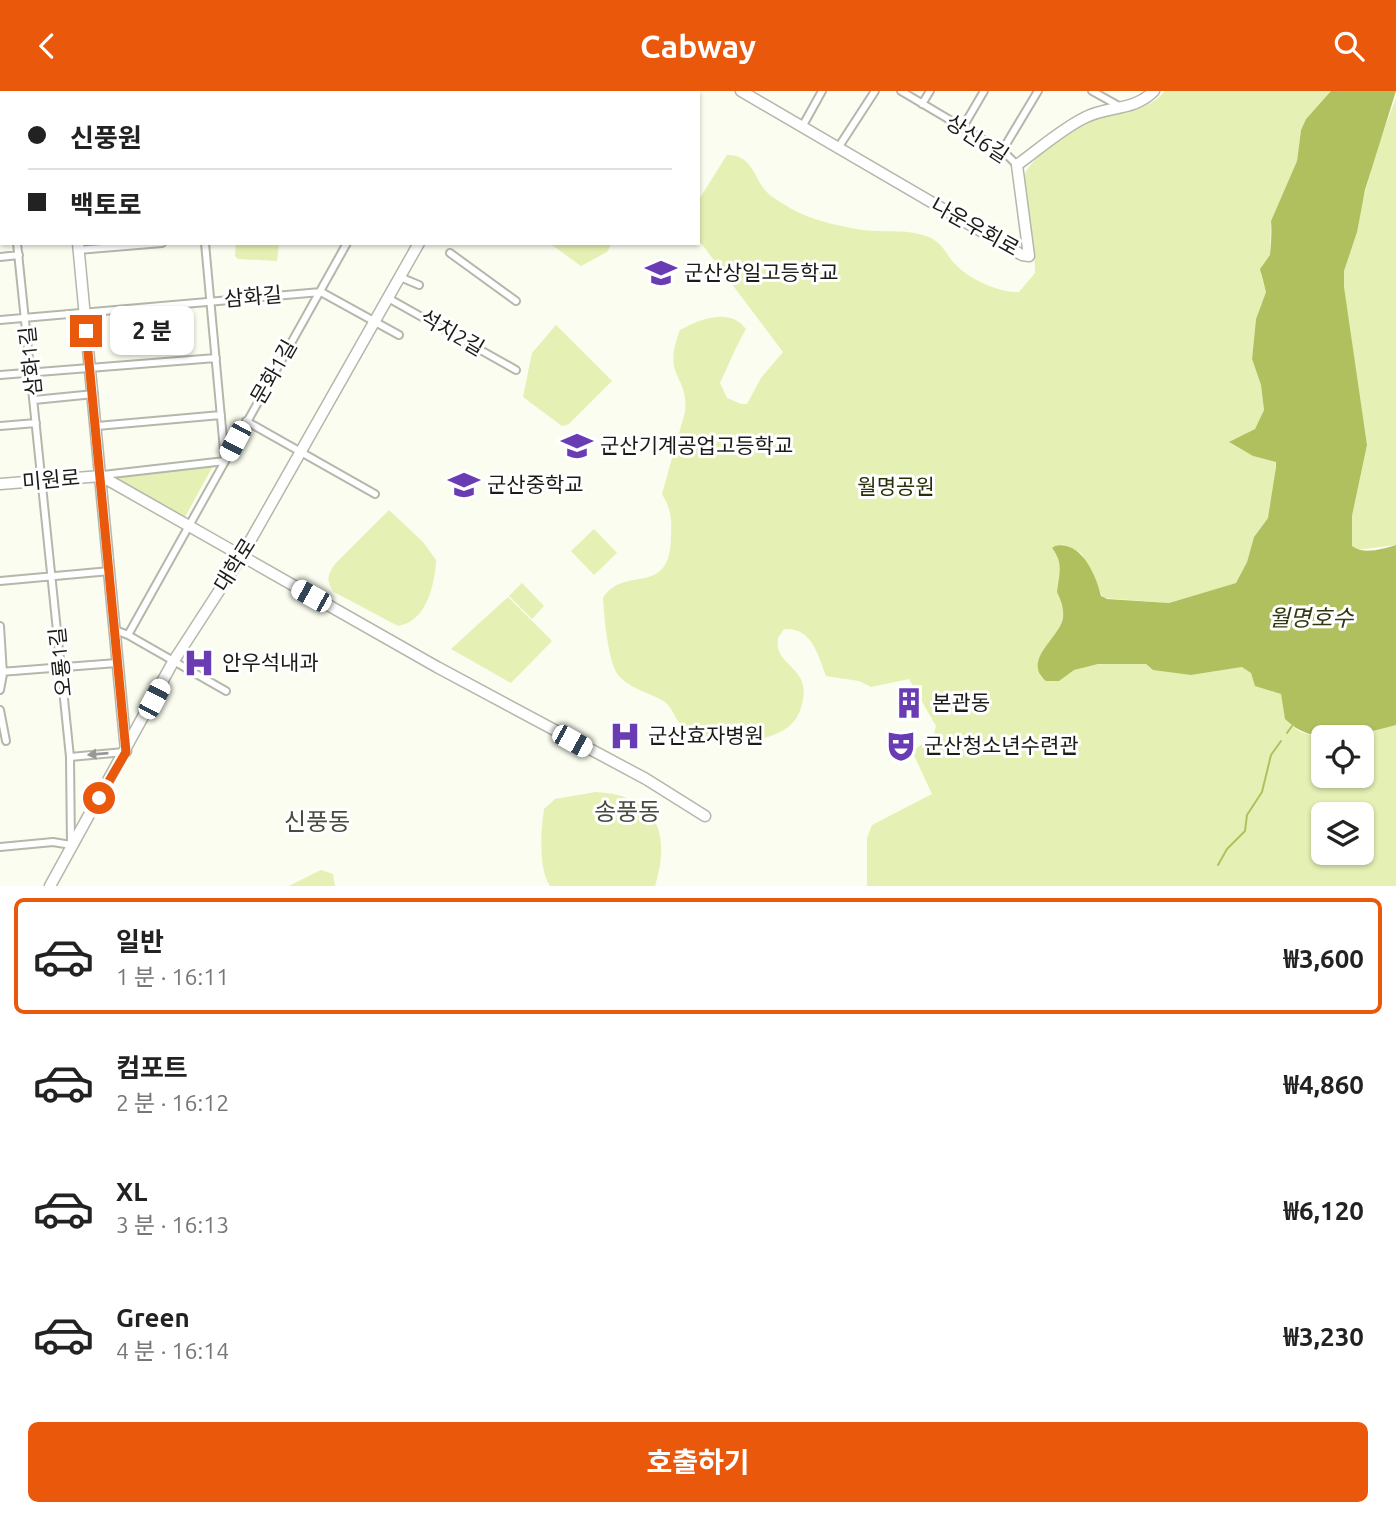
<!DOCTYPE html>
<html lang="ko">
<meta charset="utf-8">
<style>
body{margin:0;font-family:Ubuntu,"Noto Sans KR",sans-serif;background:#f6f6f6;color:#222;height:100vh;display:flex;flex-direction:column;font-size:26px;white-space:nowrap}
*{box-sizing:border-box;margin:0}
p{font-size:23px;color:#767676}
.icon{flex:none;width:38px;height:38px;fill:none;stroke:currentColor;stroke-width:2;stroke-linecap:round;stroke-linejoin:round}
.map{position:relative;height:795px;overflow:hidden}
.panel{display:flex;flex-direction:column;background:#fff;flex:1}
.panel>*{flex:none}
.hud{position:absolute;left:0px;top:0px;width:700px;height:154px;box-shadow:0 2px 5px #0004;display:grid;align-content:center;height:154px;padding:0 28px;background:#fff}
.buttons{position:absolute;left:1311px;top:634px;display:grid;gap:14px}
.buttons a{display:grid;place-items:center;width:63px;height:63px;border-radius:10px;background:#fff;box-shadow:0 2px 5px #0004;font-size:35px}
.end{position:absolute;width:32px;height:32px;margin:-16px;border:9px solid #ea580c;background:#fff;box-shadow:0 0 0 4px #fff}
.from{border-radius:50%}
.bubble{position:absolute;height:49px;border-radius:10px;background:#fff;box-shadow:0 2px 5px #0004;font-size:23px;font-weight:700;line-height:49px;text-align:center}
.car{position:absolute;width:21px;height:42px;margin:-21px -10px;border-radius:9px;box-shadow:0 0 5px 2px #0007;background:linear-gradient(#fff 24%,#345 0 40%,#fff 0 76%,#345 0 86%,#fff 0)}
.hud b{display:flex;align-items:center;gap:24px;height:66px;font-size:26px}
.hud b+b{border-top:2px solid #e0e0e0}
.hud i{width:18px;height:18px;background:#222}
ul{padding:12px 0 0;list-style:none}
li{display:flex;align-items:center;gap:21px;height:116px;margin:0 14px 10px;padding:0 14px;border:4px solid transparent;border-radius:10px}
li div{flex:1}
li b{display:block;font-size:26px}
li em{font-style:normal;font-weight:700}
li.on{border-color:#ea580c}
li>.icon{width:63px;height:63px;stroke-width:1.5}
.button{display:flex;gap:14px;margin-top:auto;padding:14px 28px}
.button a{flex:1;height:80px;border-radius:10px;background:#ea580c;color:#fff;font-size:28px;font-weight:700;line-height:80px;text-align:center}
header{display:flex;justify-content:space-between;align-items:center;height:91px;padding:0 28px;background:#ea580c;color:#fff;font-size:32px;font-weight:700}
.map>svg:first-child{display:block}
.green{fill:#e5f0b4;fill-rule:evenodd}
.water{fill:#b1c05e}
.lines{fill:none;stroke-linecap:round;stroke-linejoin:round}
.stream{stroke:#b1c05e;stroke-width:2}
.street-casing{stroke:#b4b7ab;stroke-width:10}
.secondary-casing{stroke:#b4b7ab;stroke-width:13}
.street{stroke:#fff;stroke-width:6}
.secondary{stroke:#fff;stroke-width:10}
.oneway{fill:#989997}
.route{stroke:#ea580c;stroke-width:9}
.labels{text-anchor:middle;stroke-width:6;stroke-linejoin:round;paint-order:stroke}
.street-label{font-size:21px;fill:#1b1c17;stroke:#fff}
.poi-label{font-size:21px;fill:#1b1c17;stroke:#fff;text-anchor:start}
.park-label{font-size:21px;fill:#292e04;stroke:#fff}
.water-label{font-size:23px;font-style:italic;fill:#32380e;stroke:#fff}
.quarter-label{font-size:24px;fill:#494b40;stroke:#fff}
</style>
<header><svg class="icon" aria-label="back" viewBox="0 0 24 24"><path d="M15 5l-7 7 7 7"/></svg>Cabway<svg class="icon" aria-label="search" viewBox="0 0 24 24"><circle cx="10" cy="10" r="6"/><path d="M15 15l6 6"/></svg></header>
<div class="map">
<svg width="1396" height="795" viewBox="0 0 1396 795">
<rect width="100%" height="100%" fill="#fafdef"/>
<path class="green" d="M 1165,0 L 1331,0 L 1306,28 L 1301,39 L 1297,70 L 1271,130 L 1270,164 L 1261,184 L 1266,201 L 1256,228 L 1252,268 L 1261,294 L 1264,319 L 1255,338 L 1230,352 L 1253,365 L 1276,371 L 1274,403 L 1268,427 L 1254,446 L 1247,471 L 1236,492 L 1169,512 L 1103,507 L 1081,462 L 1063,453 C 1054,477 1069,506 1062,531 C 1055,553 1033,559 1041,586 L 1046,590 C 1066,588 1062,583 1077,578 C 1099,571 1123,571 1146,573 L 1150,577 L 1191,584 L 1242,576 L 1251,581 C 1258,604 1264,593 1281,603 C 1286,612 1281,620 1287,629 C 1306,659 1368,640 1396,634 L 1396,795 L 867,795 L 867,747 L 872,734 L 932,703 L 912,660 L 933,646 L 936,635 L 909,588 L 871,596 L 859,590 L 826,585 C 818,564 812,536 784,538 L 778,547 C 773,579 818,574 799,622 C 785,657 710,656 684,636 C 674,629 674,618 665,611 C 651,602 630,598 619,585 C 608,573 604,524 603,507 C 624,473 671,508 671,445 C 672,428 671,418 662,403 L 685,321 C 689,282 661,288 680,239 C 700,228 730,216 746,238 C 736,255 729,273 720,292 L 727,307 L 741,313 L 747,313 L 761,287 L 783,261 L 698,148 L 698,110 L 727,64 C 751,64 753,83 764,98 C 770,106 781,111 790,117 C 810,129 839,135 862,139 C 886,142 908,137 931,147 C 944,154 946,164 956,174 C 969,188 999,202 1019,201 L 1035,182 L 1035,175 L 1024,87 C 1026,70 1074,35 1091,28 C 1120,16 1141,27 1165,0 ZM 1323,646 L 1362,646 L 1362,684 L 1323,684 ZM 1323,723 L 1362,723 L 1362,761 L 1323,761 Z
M 1396,7 L 1396,454 L 1356,459 L 1352,456 L 1352,425 L 1367,354 L 1344,208 L 1344,180 L 1377,57 Z
M 236,152 L 279,152 L 277,170 L 238,168 L 235,165 Z
M 549,152 L 612,152 L 607,161 L 581,175 Z
M 556,234 L 612,290 L 569,333 L 562,335 L 523,306 L 532,262 Z
M 213,375 L 185,426 L 114,385 Z
M 389,419 L 423,451 L 436,469 C 435,494 426,531 398,535 L 334,501 C 326,490 327,485 335,473 Z
M 594,438 L 617,462 L 594,484 L 571,460 Z
M 522,492 L 544,515 L 532,528 L 509,505 Z
M 508,506 L 552,550 L 511,592 L 451,558 Z
M 596,701 C 655,704 672,740 655,795 L 550,795 C 538,777 541,739 544,718 L 555,708 Z
M 321,779 L 333,783 L 335,795 L 289,795 Z"/>
<path class="water" d="M 1331,0 L 1396,0 L 1365,99 L 1357,141 L 1344,180 L 1344,196 L 1367,354 L 1352,425 L 1352,455 C 1364,464 1382,458 1396,454 L 1396,634 C 1360,643 1314,658 1285,628 L 1281,603 L 1255,595 L 1251,582 L 1242,576 L 1191,584 L 1153,579 L 1146,573 L 1098,573 L 1074,579 L 1059,590 L 1046,590 C 1021,569 1060,547 1063,527 C 1064,516 1061,510 1057,501 C 1059,484 1064,472 1052,457 L 1055,455 C 1081,449 1096,484 1101,505 L 1107,508 L 1169,512 L 1236,492 L 1247,471 L 1254,446 L 1268,427 L 1276,376 L 1276,371 L 1253,365 L 1229,351 L 1255,338 L 1264,319 L 1261,294 L 1252,268 L 1256,228 L 1266,201 L 1260,178 L 1270,164 C 1271,153 1272,141 1271,130 L 1297,70 L 1301,39 L 1306,28 Z"/>
<g class="lines">
<path class="stream" d="M 1287,642 L 1292,635
M 1218,774 L 1227,758 L 1245,740 L 1247,724 L 1262,701 L 1271,664 L 1281,650"/>
<defs>
<path id="street" d="M 4,0 L 5,2
M 190,0 L 191,2
M 312,0 L 312,2
M 441,0 L 444,2
M 901,0 L 1004,61 L 1017,74
M 1092,0 L 1119,15
M 396,2 L 415,0
M 435,2 L 436,0
M 922,13 L 930,0
M 802,36 L 822,0
M 963,36 L 984,0
M 0,38 L 2,38
M 838,57 L 875,0
M 1002,60 L 1038,0
M 78,159 L 162,152
M 450,162 L 516,210
M 0,166 L 19,164
M 400,186 L 419,194
M 388,207 L 516,279
M 0,229 L 321,201 L 399,244
M 0,284 L 216,267
M 34,309 L 94,303
M 246,330 L 375,403
M 0,335 L 36,332
M 97,335 L 221,324
M 103,384 L 225,370 L 205,152
M 0,490 L 110,480
M 0,535 L 3,583 L 0,599
M 115,539 L 128,544 L 347,152
M 128,544 L 226,600
M 0,581 L 117,572
M 0,619 L 6,650
M 70,666 L 124,661
M 0,756 L 53,751 L 71,754 L 70,666 L 17,152"/>
<path id="secondary" d="M 64,0 L 64,2
M 741,0 L 1022,164 L 1029,165 L 1017,74 C 1038,59 1060,39 1084,27 C 1108,14 1133,21 1154,0
M 505,2 L 506,0
M 0,102 L 2,102
M 78,152 L 126,660
M 0,393 L 101,385 L 437,576 L 646,688 L 705,725
M 50,795 L 173,571 L 241,466 L 419,152"/>
</defs>
<use href="#street" class="street-casing"/>
<use href="#secondary" class="secondary-casing"/>
<use href="#street" class="street"/>
<use href="#secondary" class="secondary"/>
</g>
<defs><path id="oneway-solid" d="M-6-.8H1V-3.2L6.5 0L1 3.2V.8H-6Z" transform="scale(1.75)"/></defs>
<use class="oneway" href="#oneway-solid" transform="translate(98 663) rotate(175)"/>
<g class="lines">
<path class="route" d="M 86,240 L 126,661 L 99,707"/>
</g>
<defs>
<symbol id="school-bare" viewBox="-9 -9 18 18"><path d="M0-5L7-2L0 1L-7-2ZM-4 1L0 2.5L4 1V4Q0 6-4 4Z" fill="#693cb3" stroke="#fff" stroke-width="2.5" paint-order="stroke"/></symbol>
<symbol id="hospital-bare" viewBox="-9 -9 18 18"><path d="M-5-5h3v3.5h4V-5h3V5h-3V1.5h-4V5h-3Z" fill="#693cb3" stroke="#fff" stroke-width="2.5" paint-order="stroke"/></symbol>
<symbol id="building-bare" viewBox="-9 -9 18 18"><path d="M-4-6H4V6H1V3H-1V6H-4ZM-2.5-4.3h1.7v1.8h-1.7ZM.8-4.3h1.7v1.8H.8ZM-2.5-1h1.7V.8h-1.7ZM.8-1h1.7V.8H.8Z" fill="#693cb3" stroke="#fff" stroke-width="2.5" paint-order="stroke"/></symbol>
<symbol id="theatre-bare" viewBox="-9 -9 18 18"><path d="M-5-5.5Q0-4 5-5.5V0Q5 5 0 6Q-5 5-5 0ZM-3.3-2.5H-1v1.5H-3.3ZM1-2.5H3.3v1.5H1ZM-2.8 1Q0 5.5 2.8 1Z" fill="#693cb3" stroke="#fff" stroke-width="2.5" paint-order="stroke"/></symbol>
</defs>
<g fill-rule="evenodd">
<use href="#school-bare" x="639" y="160" width="44" height="44"/>
<use href="#school-bare" x="555" y="333" width="44" height="44"/>
<use href="#school-bare" x="442" y="372" width="44" height="44"/>
<use href="#hospital-bare" x="177" y="550" width="44" height="44"/>
<use href="#building-bare" x="887" y="590" width="44" height="44"/>
<use href="#hospital-bare" x="603" y="623" width="44" height="44"/>
<use href="#theatre-bare" x="879" y="633" width="44" height="44"/>
</g>
<g class="labels">
<g class="street-label">
<text transform="translate(977 48) rotate(33)" y="7">상신6길</text>
<text transform="translate(975 136) rotate(29)" y="7">나운우회로</text>
<text transform="translate(253 206) rotate(-5)" y="7">삼화길</text>
<text transform="translate(452 242) rotate(30)" y="7">석치2길</text>
<text transform="translate(31 270) rotate(-96)" y="7">삼화1길</text>
<text transform="translate(274 281) rotate(-60)" y="7">문화1길</text>
<text transform="translate(51 389) rotate(-5)" y="7">미원로</text>
<text transform="translate(235 474) rotate(-58)" y="7">대학로</text>
<text transform="translate(61 571) rotate(-96)" y="7">오룡1길</text>
</g>
<g class="poi-label">
<text x="684" y="189">군산상일고등학교</text>
<text x="600" y="362">군산기계공업고등학교</text>
<text x="487" y="401">군산중학교</text>
<text x="222" y="579">안우석내과</text>
<text x="932" y="619">본관동</text>
<text x="648" y="652">군산효자병원</text>
<text x="924" y="662">군산청소년수련관</text>
</g>
<g class="park-label">
<text x="896" y="403">월명공원</text>
</g>
<g class="water-label">
<text x="1311" y="535">월명호수</text>
</g>
<g class="quarter-label">
<text x="627" y="729">송풍동</text>
<text x="317" y="739">신풍동</text>
</g>
</g>
</svg>
<div class="buttons">
<a><svg class="icon" aria-label="locate" viewBox="0 0 24 24"><circle cx="12" cy="12" r="6"/><path d="M12 2v4M12 18v4M2 12h4M18 12h4"/></svg></a>
<a><svg class="icon" aria-label="layers" viewBox="0 0 24 24"><path d="M12 4l9 5-9 5-9-5zM3 14l9 5 9-5"/></svg></a>
</div>
<i class="end from" style="left:99px;top:707px"></i>
<i class="end" style="left:86px;top:240px"></i>
<div class="bubble" style="left:110px;top:215px;width:84px">2 분</div>
<i class="car" style="left:235px;top:350px;rotate:208deg"></i>
<i class="car" style="left:311px;top:505px;rotate:299deg"></i>
<i class="car" style="left:154px;top:608px;rotate:28deg"></i>
<i class="car" style="left:572px;top:650px;rotate:119deg"></i>
<div class="hud">
<b><i class="from"></i>신풍원</b>
<b><i></i>백토로</b>
</div>
</div>
<section class="panel">
<ul>
<li class="on"><svg class="icon" aria-label="car" viewBox="0 0 24 24"><path d="M5 17H2v-5l4-1 3-4h7l3 4 3 1v5h-3M9 17h6M6 11h13"/><circle cx="7" cy="17" r="2"/><circle cx="17" cy="17" r="2"/></svg><div><b>일반</b><p>1 분 · 16:11</p></div><em>₩3,600</em></li>
<li><svg class="icon" aria-label="car" viewBox="0 0 24 24"><path d="M5 17H2v-5l4-1 3-4h7l3 4 3 1v5h-3M9 17h6M6 11h13"/><circle cx="7" cy="17" r="2"/><circle cx="17" cy="17" r="2"/></svg><div><b>컴포트</b><p>2 분 · 16:12</p></div><em>₩4,860</em></li>
<li><svg class="icon" aria-label="car" viewBox="0 0 24 24"><path d="M5 17H2v-5l4-1 3-4h7l3 4 3 1v5h-3M9 17h6M6 11h13"/><circle cx="7" cy="17" r="2"/><circle cx="17" cy="17" r="2"/></svg><div><b>XL</b><p>3 분 · 16:13</p></div><em>₩6,120</em></li>
<li><svg class="icon" aria-label="car" viewBox="0 0 24 24"><path d="M5 17H2v-5l4-1 3-4h7l3 4 3 1v5h-3M9 17h6M6 11h13"/><circle cx="7" cy="17" r="2"/><circle cx="17" cy="17" r="2"/></svg><div><b>Green</b><p>4 분 · 16:14</p></div><em>₩3,230</em></li>
</ul>
<div class="button"><a>호출하기</a></div>
</section>
